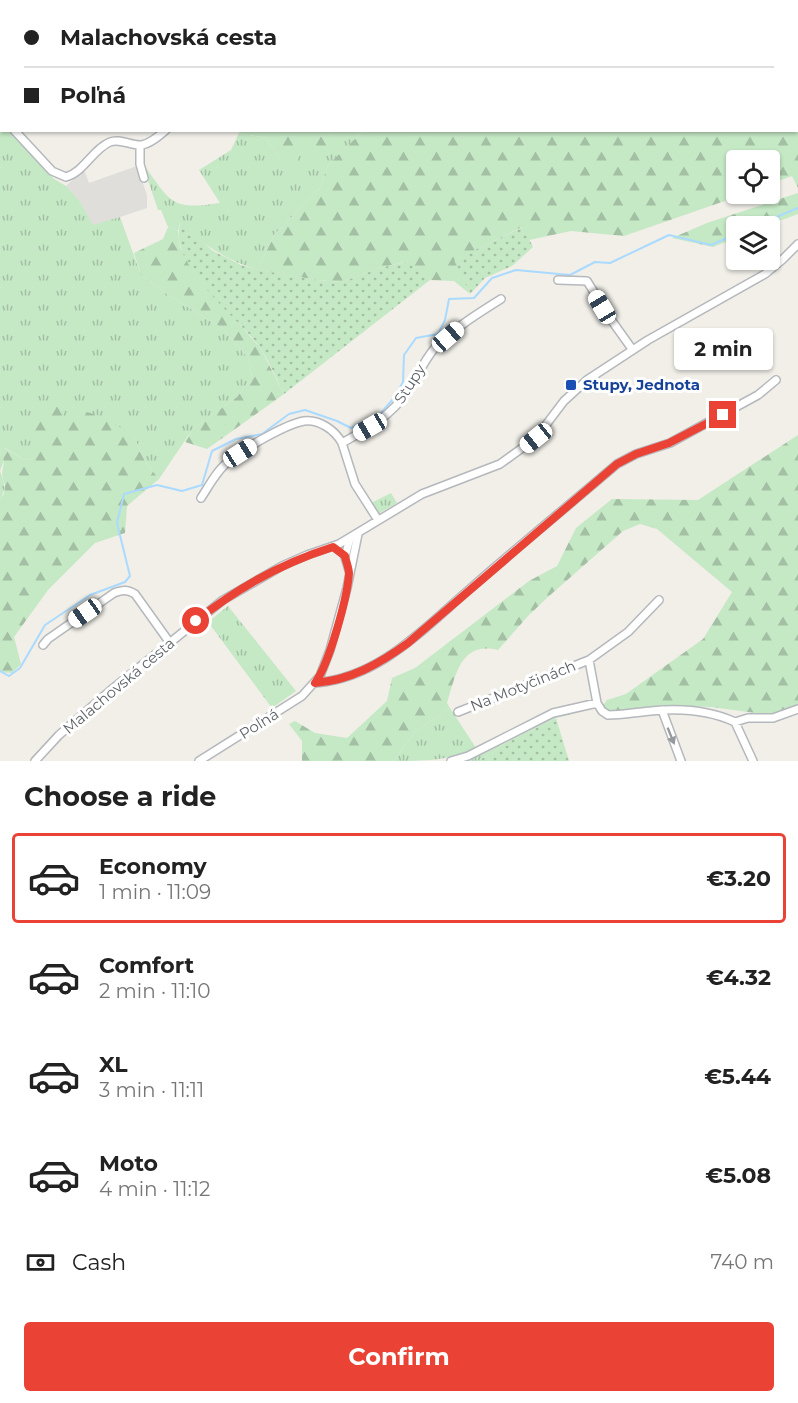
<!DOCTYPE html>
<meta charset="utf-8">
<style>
body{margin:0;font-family:Montserrat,sans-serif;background:#f2f2f2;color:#222;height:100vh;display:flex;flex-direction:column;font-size:22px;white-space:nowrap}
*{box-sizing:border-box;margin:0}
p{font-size:20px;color:#767676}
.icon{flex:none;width:33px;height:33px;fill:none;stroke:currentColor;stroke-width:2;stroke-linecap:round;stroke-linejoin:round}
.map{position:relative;height:761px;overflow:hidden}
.details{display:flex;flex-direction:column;background:#fff;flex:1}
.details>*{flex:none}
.top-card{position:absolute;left:0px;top:0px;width:798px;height:132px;box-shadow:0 2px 4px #0004;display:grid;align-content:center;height:132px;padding:0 24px;background:#fff}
.fabs{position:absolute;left:726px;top:150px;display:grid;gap:12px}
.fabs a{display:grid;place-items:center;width:54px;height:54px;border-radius:6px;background:#fff;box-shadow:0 2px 4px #0004;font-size:30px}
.end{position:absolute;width:27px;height:27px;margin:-14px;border:8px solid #ea4335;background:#fff;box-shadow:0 0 0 3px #fff}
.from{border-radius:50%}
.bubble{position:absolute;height:42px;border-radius:6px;background:#fff;box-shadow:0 2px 4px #0004;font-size:20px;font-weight:700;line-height:42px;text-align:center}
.car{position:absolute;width:18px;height:36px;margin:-18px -9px;border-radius:8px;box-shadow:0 0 4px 2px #0007;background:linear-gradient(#fff 24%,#345 0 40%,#fff 0 76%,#345 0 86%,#fff 0)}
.top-card b{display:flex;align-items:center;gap:21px;height:57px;font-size:22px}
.top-card b+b{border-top:2px solid #e0e0e0}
.top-card i{width:15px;height:15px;background:#222}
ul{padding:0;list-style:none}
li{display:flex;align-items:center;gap:18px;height:90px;margin:0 12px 9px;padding:0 12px;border:3px solid transparent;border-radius:6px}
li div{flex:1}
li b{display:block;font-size:22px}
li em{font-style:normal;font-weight:700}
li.current{border-color:#ea4335}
li>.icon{width:54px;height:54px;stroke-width:1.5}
h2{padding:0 24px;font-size:27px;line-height:72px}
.pay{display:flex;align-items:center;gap:15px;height:66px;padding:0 24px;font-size:22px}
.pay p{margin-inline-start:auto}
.button{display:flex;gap:12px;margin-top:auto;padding:12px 24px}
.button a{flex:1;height:69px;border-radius:6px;background:#ea4335;color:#fff;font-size:24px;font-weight:700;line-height:69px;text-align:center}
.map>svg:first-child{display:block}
.industrial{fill:#e0deda}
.grass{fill:url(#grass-tufts)}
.forest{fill:url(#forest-firs)}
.garden{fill:url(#garden-dots)}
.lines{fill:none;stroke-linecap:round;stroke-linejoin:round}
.stream{stroke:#aadaff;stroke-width:2}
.minor-casing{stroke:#b5b8bc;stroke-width:10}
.minor{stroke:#fff;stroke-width:7}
.oneway{fill:#979a9d}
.route{stroke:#ea4335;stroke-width:8}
.transit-dot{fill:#1a4fb4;stroke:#fff;stroke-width:2}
.labels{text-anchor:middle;stroke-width:6;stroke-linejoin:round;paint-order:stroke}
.street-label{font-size:15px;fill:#5f6368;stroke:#fff}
.transit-label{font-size:15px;font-weight:bold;fill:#164399;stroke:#fff;text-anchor:start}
</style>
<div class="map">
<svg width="798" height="761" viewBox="0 0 798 761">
<defs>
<pattern id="grass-tufts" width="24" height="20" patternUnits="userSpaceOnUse" patternTransform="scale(1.5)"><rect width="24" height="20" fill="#c5e8c5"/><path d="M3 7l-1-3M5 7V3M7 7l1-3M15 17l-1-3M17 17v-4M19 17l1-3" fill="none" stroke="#a3c0a4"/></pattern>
<pattern id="forest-firs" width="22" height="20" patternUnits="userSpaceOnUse" patternTransform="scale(1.5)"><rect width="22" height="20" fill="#c5e8c5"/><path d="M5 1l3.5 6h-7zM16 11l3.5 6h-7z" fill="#a3c0a4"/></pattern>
<pattern id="garden-dots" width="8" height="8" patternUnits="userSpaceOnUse" patternTransform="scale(1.5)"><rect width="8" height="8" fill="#c5e8c5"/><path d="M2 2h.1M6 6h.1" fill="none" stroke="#a3c0a4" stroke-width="1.8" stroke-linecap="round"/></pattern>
</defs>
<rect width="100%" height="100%" fill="#f1efe8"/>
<path class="industrial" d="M 137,166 L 147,195 L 147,208 L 93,226 L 79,200 L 66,186 L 84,170 L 89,183 Z"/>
<path class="grass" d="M 505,0 L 618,0 L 506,2 Z
M 0,121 L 2,130 L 9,131 L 54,179 L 66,186 L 79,200 L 93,225 L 120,217 L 141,275 L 168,295 L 222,328 L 249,359 L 252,377 L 237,397 L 192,430 L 159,479 L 146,463 L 133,435 L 41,450 L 31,459 L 25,460 L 5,448 L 0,452 L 4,460 L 0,471 C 4,482 7,489 0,499 Z
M 327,131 L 363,131 L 328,165 L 320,188 L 274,235 L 258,270 C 224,259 207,247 180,223 L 178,231 L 168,227 L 161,210 L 158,210 L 144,168 L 143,164 C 171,201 169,211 220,203 L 199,170 L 231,150 L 239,133 L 266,138 L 282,162 L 297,161 L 302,148 L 329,136 Z
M 391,493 L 397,503 L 378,514 L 371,503 Z
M 228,606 L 296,691 L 272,708 L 208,622 Z
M 450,708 L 476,748 C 451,761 420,761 393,761 L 415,732 Z
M 590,708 L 592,709 L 556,718 L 500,746 L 500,748 L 478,761 L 471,761 L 474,757 C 511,737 548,712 590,708 Z"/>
<path class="forest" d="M 618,0 L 798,0 L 798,188 L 792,176 L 770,184 L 770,160 L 736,160 L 736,194 L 745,194 L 624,236 L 571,231 L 529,240 L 522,227 L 455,260 L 470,294 L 454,281 L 430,280 L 408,261 L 380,268 L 342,282 L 317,280 L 258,270 L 274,235 L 320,188 L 328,165 L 363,131 L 796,130 L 796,2 L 616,1 Z
M 241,130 L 327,131 L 329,136 L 325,148 L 316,150 L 307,146 L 303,148 L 297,161 L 289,165 L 282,162 L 266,138 L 239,133 Z
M 798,193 L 798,214 L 766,226 L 736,226 L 736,238 L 713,247 L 672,238 L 707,223 Z
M 168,227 L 178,231 L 180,247 L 194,272 L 261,349 L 284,394 L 207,449 L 185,442 L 192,430 L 237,397 L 252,377 L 249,359 L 222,328 L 168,295 L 141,275 L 134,253 L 163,239 Z
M 47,402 L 57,403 L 63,408 L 62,419 C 51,427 44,442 30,439 C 27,435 25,434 27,430 C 29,421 40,406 47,402 Z
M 84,411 L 103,417 L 133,435 L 146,463 L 159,479 L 127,506 L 125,533 L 95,543 L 48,590 L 14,637 L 21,664 L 12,673 L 0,672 L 0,499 L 4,494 L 5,485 C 0,472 3,473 4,460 L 0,452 L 4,448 L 25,460 L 31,459 L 57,432 Z
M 798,435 L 798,704 L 781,712 L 763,714 L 711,707 L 663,705 L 611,711 L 602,707 L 607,700 L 626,694 L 703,639 L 732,592 L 657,529 L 640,524 L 623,531 L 548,597 L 528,616 L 498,650 C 460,641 456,675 447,703 L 450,708 L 415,732 L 393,761 L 302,761 L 302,741 L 289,724 L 295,721 L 315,733 L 347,738 L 387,701 L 392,678 L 415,668 L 529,581 L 557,566 L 576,528 L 612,499 L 698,500 Z"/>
<path class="garden" d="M 181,222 L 213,251 L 241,265 L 259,270 L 317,280 L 342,282 L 380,268 L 409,261 L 430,280 L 284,394 C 277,380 270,363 261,349 C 240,318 165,264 181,222 Z
M 523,227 L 533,247 L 512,266 L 485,278 L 470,294 L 454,260 Z
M 556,718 L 569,761 L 478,761 L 500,748 L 500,746 Z"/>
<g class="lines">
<path class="stream" d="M 755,226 L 798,208
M 0,671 L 9,676 L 20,668 L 45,625 L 90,595 L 125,582 L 130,576 L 117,523 L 124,494 L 157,485 L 182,491 L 202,485 L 212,451 L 236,439 L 262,434 L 289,414 L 305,410 L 337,421 L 351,428 L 380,414 L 394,398 L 403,382 L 404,355 L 416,338 L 438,334 L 445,320 L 449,299 L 474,298 L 492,278 L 516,270 L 570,275 L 595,262 L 610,263 L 669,235 L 711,245 L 736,234"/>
<defs>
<path id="minor" d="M 231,0 L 232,2
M 65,2 L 66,0
M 146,2 L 148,0
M 344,2 L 345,0
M 0,80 L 2,79
M 0,115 L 2,116
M 14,130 L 52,171 L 66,177 C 84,172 93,149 110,142 C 120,138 131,146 142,145 C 151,143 159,136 166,130
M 140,145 L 140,164 L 144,178
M 558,280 L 587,281 L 612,321 L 632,349
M 342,443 L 355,484 L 378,520
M 201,498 C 209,486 217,470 229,461 C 243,449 286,424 304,421 C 319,419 335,430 342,443 C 367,429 391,416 407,392 C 417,378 423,362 434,349 C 453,329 477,314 501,299
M 349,570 L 345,557 L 350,538
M 43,645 L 48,639 L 114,593 C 122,590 127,589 135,594 L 170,643
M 589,660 L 597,703
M 315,683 C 380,678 424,628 471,588 C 519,546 569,505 617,464 L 636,454 L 670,443 L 758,395 L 776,380
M 662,710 L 681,761
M 458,712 L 589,660 L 628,632 L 659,600
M 735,722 L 753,761
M 35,761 L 59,735 L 111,690 L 223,600 L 282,566 L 307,555 L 339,544 L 422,494 L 500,464 L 536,438 L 564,401 L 587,380 L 648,340 L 765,274 L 782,260 L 798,244
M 199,761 L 302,696 L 320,676 L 330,650 L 347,588 L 358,534
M 451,761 L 468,756 L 553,713 L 597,703 L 602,711 L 608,715 C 623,715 637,712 651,711 C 680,708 709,710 735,722 L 748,718 L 773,718 L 798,709"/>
</defs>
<use href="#minor" class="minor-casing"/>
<use href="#minor" class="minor"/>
</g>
<defs><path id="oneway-solid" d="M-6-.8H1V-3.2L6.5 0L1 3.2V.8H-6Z" transform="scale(1.5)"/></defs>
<use class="oneway" href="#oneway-solid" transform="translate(671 736) rotate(68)"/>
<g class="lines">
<path class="route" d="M 196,621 C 237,588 282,563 333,547 L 345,556 C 346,562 349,568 349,574 C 347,599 329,664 315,683 C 351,680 379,664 408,643 L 617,464 L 636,454 L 669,443 L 723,415"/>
</g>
<rect class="transit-dot" x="565" y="379" width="12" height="12" rx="3"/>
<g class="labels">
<g class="street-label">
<text transform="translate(410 384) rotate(-57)" y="5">Stupy</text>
<text transform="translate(119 686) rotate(-40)" y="5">Malachovská cesta</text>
<text transform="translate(523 686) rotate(-22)" y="5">Na Motyčinách</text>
<text transform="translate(259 724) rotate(-32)" y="5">Poľná</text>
</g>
<g class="transit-label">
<text x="583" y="390">Stupy, Jednota</text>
</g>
</g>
</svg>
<div class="fabs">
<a><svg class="icon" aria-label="locate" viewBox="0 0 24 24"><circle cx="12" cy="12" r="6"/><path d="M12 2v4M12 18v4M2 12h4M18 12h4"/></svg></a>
<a><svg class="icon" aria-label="layers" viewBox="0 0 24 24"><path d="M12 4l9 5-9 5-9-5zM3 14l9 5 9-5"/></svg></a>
</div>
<i class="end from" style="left:196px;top:621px"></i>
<i class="end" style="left:723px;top:415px"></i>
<div class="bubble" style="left:674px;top:328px;width:99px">2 min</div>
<i class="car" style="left:602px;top:307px;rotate:329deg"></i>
<i class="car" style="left:448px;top:337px;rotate:49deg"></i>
<i class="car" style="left:370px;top:427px;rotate:240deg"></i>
<i class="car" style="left:536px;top:438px;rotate:231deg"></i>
<i class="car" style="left:240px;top:453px;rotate:58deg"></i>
<i class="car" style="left:85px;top:613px;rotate:235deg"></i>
<div class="top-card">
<b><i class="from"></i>Malachovská cesta</b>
<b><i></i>Poľná</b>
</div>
</div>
<section class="details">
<h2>Choose a ride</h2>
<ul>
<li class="current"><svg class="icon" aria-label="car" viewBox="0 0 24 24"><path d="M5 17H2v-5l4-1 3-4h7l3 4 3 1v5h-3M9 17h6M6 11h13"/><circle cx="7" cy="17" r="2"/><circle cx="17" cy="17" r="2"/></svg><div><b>Economy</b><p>1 min · 11:09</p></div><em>€3.20</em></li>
<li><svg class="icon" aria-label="car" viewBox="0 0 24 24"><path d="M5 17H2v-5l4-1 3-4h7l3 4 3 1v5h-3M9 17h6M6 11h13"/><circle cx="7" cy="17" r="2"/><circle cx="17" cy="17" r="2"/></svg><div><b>Comfort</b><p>2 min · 11:10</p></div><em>€4.32</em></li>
<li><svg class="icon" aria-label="car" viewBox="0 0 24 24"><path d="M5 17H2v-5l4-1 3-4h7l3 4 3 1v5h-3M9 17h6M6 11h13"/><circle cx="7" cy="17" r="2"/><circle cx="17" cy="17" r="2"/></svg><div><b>XL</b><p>3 min · 11:11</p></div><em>€5.44</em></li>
<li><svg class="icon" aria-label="car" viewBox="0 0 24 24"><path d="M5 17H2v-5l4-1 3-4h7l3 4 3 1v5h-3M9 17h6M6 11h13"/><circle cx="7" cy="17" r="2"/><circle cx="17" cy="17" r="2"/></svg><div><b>Moto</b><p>4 min · 11:12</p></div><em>€5.08</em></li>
</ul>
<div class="pay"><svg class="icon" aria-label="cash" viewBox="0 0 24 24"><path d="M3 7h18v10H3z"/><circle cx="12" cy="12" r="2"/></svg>Cash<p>740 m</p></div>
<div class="button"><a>Confirm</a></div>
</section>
